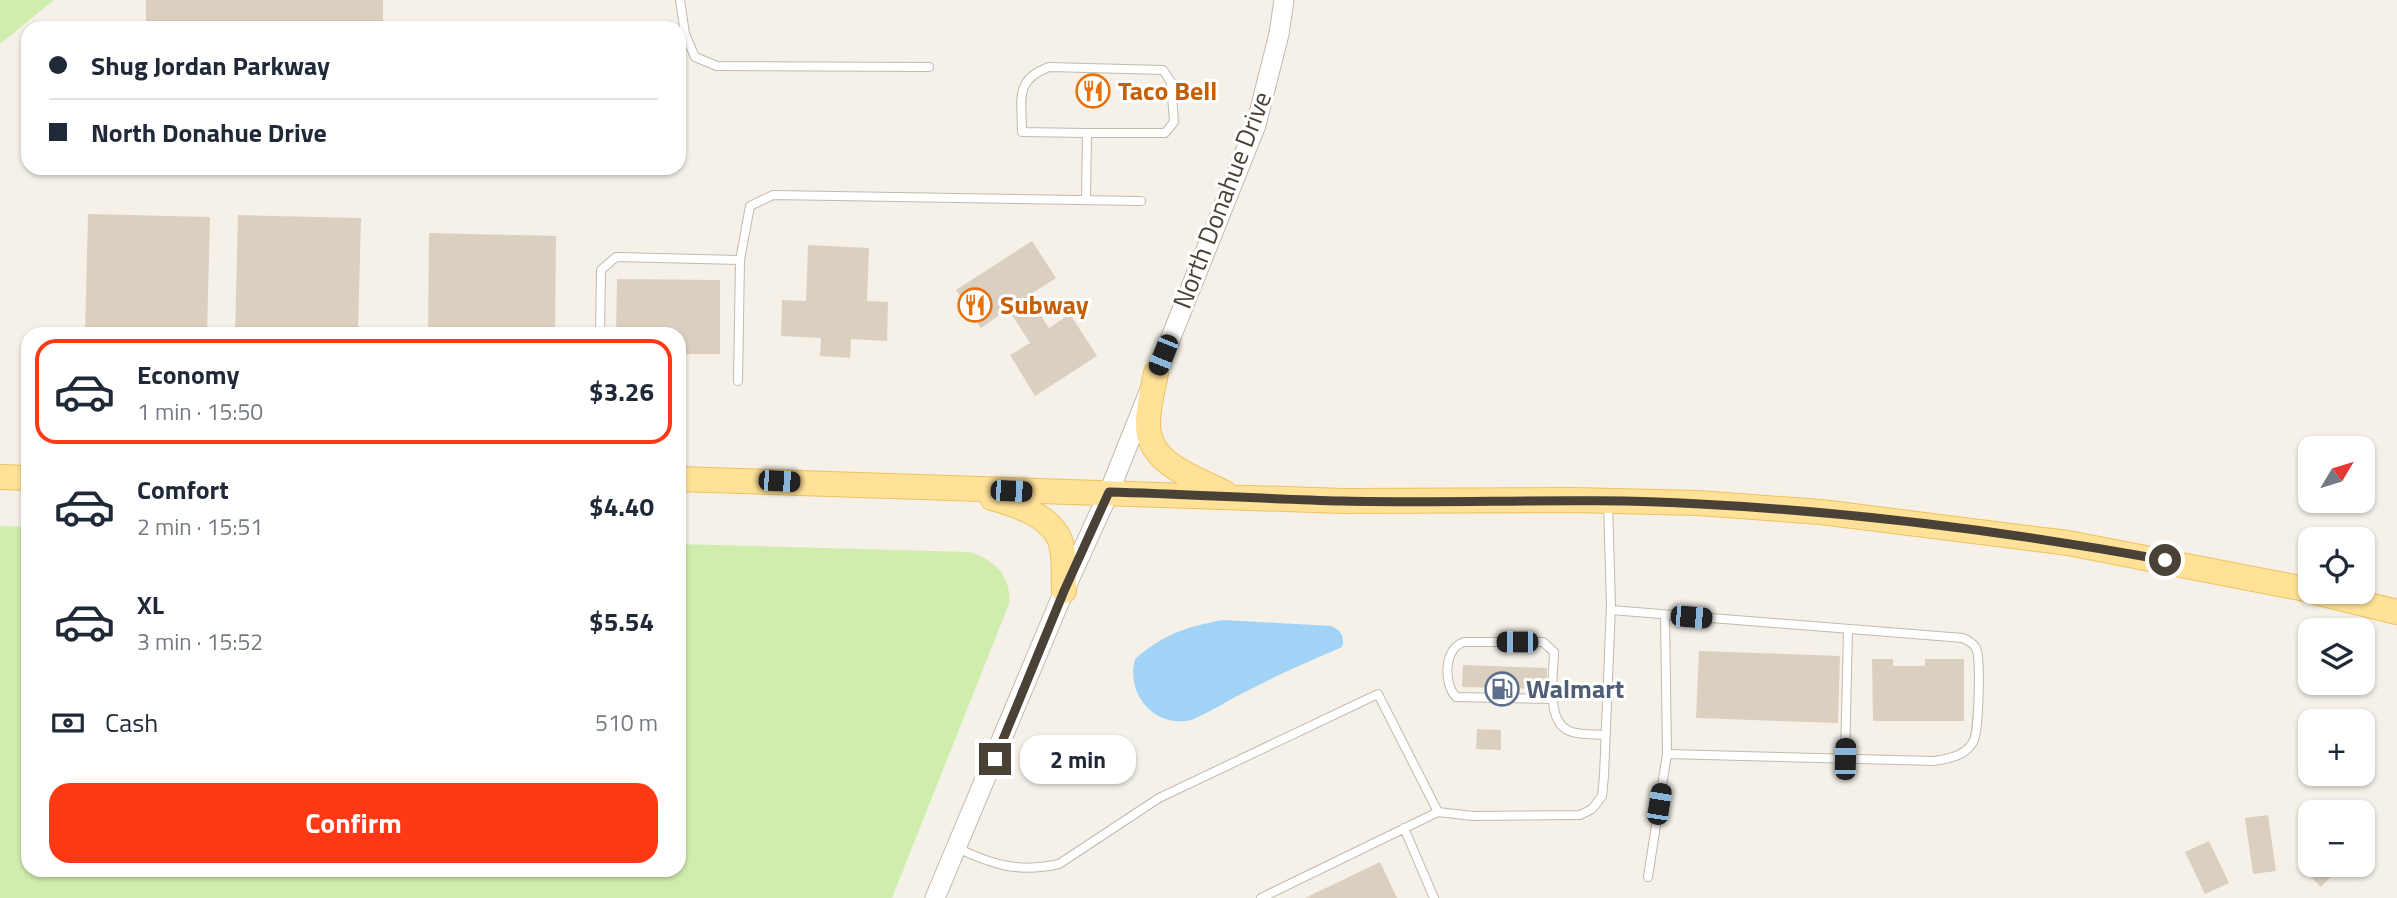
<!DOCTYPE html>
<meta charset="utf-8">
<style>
body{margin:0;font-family:"Titillium Web",sans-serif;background:#f6f6f7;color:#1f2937;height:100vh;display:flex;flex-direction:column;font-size:26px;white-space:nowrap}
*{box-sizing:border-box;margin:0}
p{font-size:23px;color:#747a83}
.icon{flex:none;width:38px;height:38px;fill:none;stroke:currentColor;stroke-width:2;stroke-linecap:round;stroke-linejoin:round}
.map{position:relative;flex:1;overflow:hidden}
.panel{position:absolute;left:21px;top:327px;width:665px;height:550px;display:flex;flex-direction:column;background:#fff;border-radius:21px;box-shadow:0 2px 5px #0004}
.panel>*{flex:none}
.top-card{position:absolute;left:21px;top:21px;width:665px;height:154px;border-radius:21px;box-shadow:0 2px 5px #0004;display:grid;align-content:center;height:154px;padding:0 28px;background:#fff}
.needle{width:46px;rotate:52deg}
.buttons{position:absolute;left:2298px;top:436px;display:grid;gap:14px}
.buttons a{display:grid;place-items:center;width:77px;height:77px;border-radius:14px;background:#fff;box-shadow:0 2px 5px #0004;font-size:35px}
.end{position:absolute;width:32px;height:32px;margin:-16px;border:9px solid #4a4236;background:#fff;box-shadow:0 0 0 4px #fff}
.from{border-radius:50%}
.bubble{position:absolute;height:49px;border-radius:21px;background:#fff;box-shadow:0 2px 5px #0004;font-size:23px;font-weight:700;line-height:49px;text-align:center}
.car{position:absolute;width:21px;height:42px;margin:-21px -10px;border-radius:9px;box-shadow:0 0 5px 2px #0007;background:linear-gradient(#222 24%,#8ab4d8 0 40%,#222 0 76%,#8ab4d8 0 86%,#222 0)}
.top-card b{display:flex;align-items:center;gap:24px;height:66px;font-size:26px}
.top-card b+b{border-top:2px solid #e0e1e3}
.top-card i{width:18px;height:18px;background:#1f2937}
ul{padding:12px 0 0;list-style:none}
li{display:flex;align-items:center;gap:21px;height:105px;margin:0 14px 10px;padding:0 14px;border:4px solid transparent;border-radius:21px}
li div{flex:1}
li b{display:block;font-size:26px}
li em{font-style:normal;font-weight:700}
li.active{border-color:#ff3916}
li>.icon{width:63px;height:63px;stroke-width:1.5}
.pay{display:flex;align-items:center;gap:18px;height:77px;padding:0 28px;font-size:26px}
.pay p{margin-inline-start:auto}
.action{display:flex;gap:14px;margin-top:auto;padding:14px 28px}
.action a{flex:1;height:80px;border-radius:21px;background:#ff3916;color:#fff;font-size:28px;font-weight:700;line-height:80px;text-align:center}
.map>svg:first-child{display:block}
.green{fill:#d1edae}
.water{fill:#a1d3f6}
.building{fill:#dbd0c0}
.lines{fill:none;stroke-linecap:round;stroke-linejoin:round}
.service-casing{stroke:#c2baaa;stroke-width:10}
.tertiary-casing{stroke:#c2baaa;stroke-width:21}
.primary-casing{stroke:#edc25f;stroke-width:26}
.service{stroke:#fff;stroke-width:8}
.tertiary{stroke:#fff;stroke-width:19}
.primary{stroke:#ffe298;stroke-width:24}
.route{stroke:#4a4236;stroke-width:9}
.labels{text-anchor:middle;stroke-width:6;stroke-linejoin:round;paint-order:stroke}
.food-label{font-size:26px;font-weight:bold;fill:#c56008;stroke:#fff;text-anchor:start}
.street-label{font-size:26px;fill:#4a4236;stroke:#fff}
.service-label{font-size:26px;font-weight:bold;fill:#4e5e75;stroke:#fff;text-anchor:start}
</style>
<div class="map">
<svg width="2397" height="898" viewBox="0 0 2397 898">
<rect width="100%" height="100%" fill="#f5f1e9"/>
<path class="green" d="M 0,0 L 54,0 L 0,44 Z
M 0,526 L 28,527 L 28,870 L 679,870 L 679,544 L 969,552 C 994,559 1012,576 1009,604 L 892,898 L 0,898 Z"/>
<path class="water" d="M 1223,620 L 1331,626 C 1341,630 1345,637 1342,647 C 1310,661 1277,675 1245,692 C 1232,698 1199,719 1187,721 C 1151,725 1126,692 1135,659 C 1164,634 1186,627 1223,620 Z"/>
<path class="building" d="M 146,0 L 383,0 L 383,28 L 146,28 Z
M 88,214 L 210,217 L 207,334 L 85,334 Z
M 238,215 L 361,218 L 358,334 L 235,334 Z
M 429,233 L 556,236 L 555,334 L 428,334 Z
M 1032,241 L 1056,278 L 1028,296 L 1049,328 L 1070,314 L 1097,356 L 1035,396 L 1010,355 L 1030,343 L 1008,309 L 981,328 L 956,290 Z
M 808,245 L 869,248 L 867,301 L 888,302 L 887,341 L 851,339 L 850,358 L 820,356 L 821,338 L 781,336 L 782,300 L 806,301 Z
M 617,279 L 720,280 L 720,354 L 679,354 L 679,334 L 616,334 Z
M 1699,651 L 1840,656 L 1838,723 L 1696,718 Z
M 1872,659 L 1893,659 L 1893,666 L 1925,666 L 1925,659 L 1964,659 L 1964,721 L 1873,721 Z
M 1463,665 L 1547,668 L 1546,689 L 1462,687 Z
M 1477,729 L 1501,730 L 1501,750 L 1476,749 Z
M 2268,815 L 2276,871 L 2253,874 L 2245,818 Z
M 2209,841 L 2229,883 L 2205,894 L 2185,852 Z
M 1380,862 L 1397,898 L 1305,898 Z
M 2298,864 L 2343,864 L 2321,887 Z"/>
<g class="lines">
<defs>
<path id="service" d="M 680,0 L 685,34 L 695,57 L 717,66 L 929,67
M 1086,200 L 1087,133 L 1165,133 L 1174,122 L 1171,82 L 1163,70 L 1049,67 C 1014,80 1022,99 1022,132 L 1087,133
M 600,334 L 601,270 L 616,257 L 740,260
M 738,381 L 740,260 L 750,206 L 773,195 L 1141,201
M 1611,610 L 1963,638 C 1969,641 1973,643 1976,648 C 1981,658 1979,733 1973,742 C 1965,756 1950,758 1935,761 L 1667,754
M 1554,699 L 1456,697 C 1443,683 1444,648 1464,642 L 1543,642 L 1554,652 C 1554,674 1544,724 1572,732 C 1582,735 1595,734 1605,735
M 1845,759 L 1848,629
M 1404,828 L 1434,898
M 957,848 C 993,865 1019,873 1059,864 L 1159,798 L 1378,694 L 1438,812
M 1648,877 L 1667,754 L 1665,615
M 1261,898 L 1438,812 L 1473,816 L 1580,815 L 1592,809 L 1602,796 L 1604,776 L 1611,605 L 1608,503"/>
<path id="tertiary" d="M 935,898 L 1064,591 L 1109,492 L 1256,125 L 1279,34 L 1284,0"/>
<path id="primary" d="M 1156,373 C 1153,389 1148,407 1148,423 C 1147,464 1194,477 1225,493
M 0,477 L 28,478
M 679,479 L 1343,501 L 1573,500 L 1698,503 L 1821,512 L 2068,543 L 2310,590
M 992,498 C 1015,505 1045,513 1058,536 C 1066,550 1063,575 1064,591
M 2315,592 L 2397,612"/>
</defs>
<use href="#service" class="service-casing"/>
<use href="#tertiary" class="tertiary-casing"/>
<use href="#primary" class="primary-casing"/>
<use href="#service" class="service"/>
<use href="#tertiary" class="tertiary"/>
<use href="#primary" class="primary"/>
</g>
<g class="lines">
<path class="route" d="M 995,759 L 1064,591 L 1109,492 C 1187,494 1265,499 1343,501 C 1462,504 1581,497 1700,504 C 1856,512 2011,532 2165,560"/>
</g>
<defs>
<symbol id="restaurant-ring" viewBox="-11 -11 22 22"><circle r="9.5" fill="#fff" stroke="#e8710a" stroke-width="1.5"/><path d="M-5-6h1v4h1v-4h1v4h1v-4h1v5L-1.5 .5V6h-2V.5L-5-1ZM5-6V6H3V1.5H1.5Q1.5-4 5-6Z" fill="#e8710a"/></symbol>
<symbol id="fuel-ring" viewBox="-11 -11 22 22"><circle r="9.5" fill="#fff" stroke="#5c6f8a" stroke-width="1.5"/><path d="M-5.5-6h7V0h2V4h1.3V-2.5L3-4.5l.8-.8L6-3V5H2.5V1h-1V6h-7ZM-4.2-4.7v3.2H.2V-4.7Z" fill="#5c6f8a"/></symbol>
</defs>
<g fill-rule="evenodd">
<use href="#restaurant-ring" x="1074" y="72" width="38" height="38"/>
<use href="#restaurant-ring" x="956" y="286" width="38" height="38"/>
<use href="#fuel-ring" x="1483" y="670" width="38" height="38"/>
</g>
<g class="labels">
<g class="food-label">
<text x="1118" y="100">Taco Bell</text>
<text x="1000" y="314">Subway</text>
</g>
<g class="street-label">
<text transform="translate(1222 200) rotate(-69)" y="9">North Donahue Drive</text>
</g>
<g class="service-label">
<text x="1526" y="698">Walmart</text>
</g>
</g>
</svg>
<div class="buttons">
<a><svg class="needle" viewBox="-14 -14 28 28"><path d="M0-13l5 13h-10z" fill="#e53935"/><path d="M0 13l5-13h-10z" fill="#747a83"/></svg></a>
<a><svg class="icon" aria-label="locate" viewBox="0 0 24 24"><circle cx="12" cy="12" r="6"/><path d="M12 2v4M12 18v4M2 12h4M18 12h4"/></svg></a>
<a><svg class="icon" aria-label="layers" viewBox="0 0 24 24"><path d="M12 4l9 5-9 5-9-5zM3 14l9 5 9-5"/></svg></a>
<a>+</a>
<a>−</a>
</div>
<i class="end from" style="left:2165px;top:560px"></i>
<i class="end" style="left:995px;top:759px"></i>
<div class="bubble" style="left:1020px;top:735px;width:116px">2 min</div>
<i class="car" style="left:1163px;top:355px;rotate:202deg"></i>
<i class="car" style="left:779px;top:481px;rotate:93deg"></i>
<i class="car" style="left:1011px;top:491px;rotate:92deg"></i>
<i class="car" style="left:1691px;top:617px;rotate:95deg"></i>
<i class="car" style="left:1517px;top:642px;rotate:270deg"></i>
<i class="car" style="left:1845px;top:759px;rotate:1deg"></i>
<i class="car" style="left:1659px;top:804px;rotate:9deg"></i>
<div class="top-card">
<b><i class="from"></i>Shug Jordan Parkway</b>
<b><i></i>North Donahue Drive</b>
</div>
<section class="panel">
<ul>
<li class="active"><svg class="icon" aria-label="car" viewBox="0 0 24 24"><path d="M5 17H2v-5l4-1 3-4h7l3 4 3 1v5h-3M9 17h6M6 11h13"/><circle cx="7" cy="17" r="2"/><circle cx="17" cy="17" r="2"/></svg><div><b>Economy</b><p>1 min · 15:50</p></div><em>$3.26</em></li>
<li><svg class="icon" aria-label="car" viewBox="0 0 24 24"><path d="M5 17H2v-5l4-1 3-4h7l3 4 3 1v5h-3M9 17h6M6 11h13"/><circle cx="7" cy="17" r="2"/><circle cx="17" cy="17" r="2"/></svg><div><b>Comfort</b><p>2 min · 15:51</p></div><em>$4.40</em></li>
<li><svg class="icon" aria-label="car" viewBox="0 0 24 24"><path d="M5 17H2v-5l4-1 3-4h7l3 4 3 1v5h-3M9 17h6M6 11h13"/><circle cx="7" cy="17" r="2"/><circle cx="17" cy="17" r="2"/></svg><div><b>XL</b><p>3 min · 15:52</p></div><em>$5.54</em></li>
</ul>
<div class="pay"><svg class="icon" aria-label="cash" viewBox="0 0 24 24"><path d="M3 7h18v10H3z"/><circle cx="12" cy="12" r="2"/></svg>Cash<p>510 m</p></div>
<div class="action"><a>Confirm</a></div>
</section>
</div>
